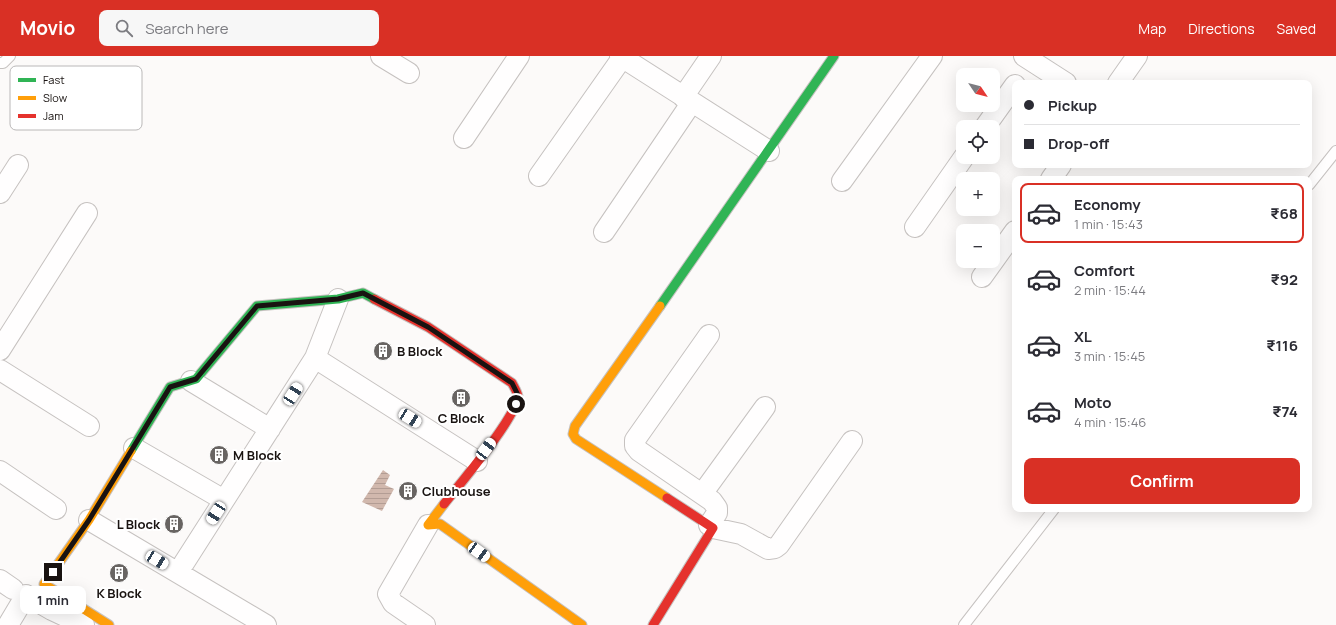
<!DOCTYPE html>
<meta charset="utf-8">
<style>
body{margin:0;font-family:Manrope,sans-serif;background:#f7f7f7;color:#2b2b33;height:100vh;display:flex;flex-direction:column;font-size:15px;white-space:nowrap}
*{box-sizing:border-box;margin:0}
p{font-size:13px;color:#7c7c81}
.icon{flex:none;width:22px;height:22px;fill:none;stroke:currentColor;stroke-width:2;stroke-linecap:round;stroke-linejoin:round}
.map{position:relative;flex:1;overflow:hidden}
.sheet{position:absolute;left:1012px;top:120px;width:300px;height:336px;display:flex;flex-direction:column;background:#fff;border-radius:8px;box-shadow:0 4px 16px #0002}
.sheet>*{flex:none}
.banner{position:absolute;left:1012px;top:24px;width:300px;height:88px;border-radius:8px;box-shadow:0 4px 16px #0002;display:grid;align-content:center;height:88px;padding:0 12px;background:#fff}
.needle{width:26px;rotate:125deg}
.tools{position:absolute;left:956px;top:12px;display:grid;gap:8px}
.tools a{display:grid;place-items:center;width:44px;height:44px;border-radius:8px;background:#fff;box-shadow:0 4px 16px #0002;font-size:20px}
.end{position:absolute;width:18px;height:18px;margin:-9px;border:5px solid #191311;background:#fff;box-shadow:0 0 0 2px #fff}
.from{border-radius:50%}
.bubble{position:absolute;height:28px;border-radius:8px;background:#fff;box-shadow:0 4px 16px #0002;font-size:13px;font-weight:700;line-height:28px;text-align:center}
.car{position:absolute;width:12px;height:24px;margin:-12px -6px;border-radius:5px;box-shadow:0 0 3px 1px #0007;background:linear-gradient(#fff 24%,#345 0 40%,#fff 0 76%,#345 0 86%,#fff 0)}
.banner b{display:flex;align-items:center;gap:14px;height:38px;font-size:15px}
.banner b+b{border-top:1px solid #e1e1e2}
.banner i{width:10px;height:10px;background:#2b2b33}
ul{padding:7px 0 0;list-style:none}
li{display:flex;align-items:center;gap:12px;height:60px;margin:0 8px 6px;padding:0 4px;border:2px solid transparent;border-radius:8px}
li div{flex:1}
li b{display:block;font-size:15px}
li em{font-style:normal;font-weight:700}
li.current{border-color:#d93025}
li>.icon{width:36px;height:36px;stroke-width:1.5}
.action{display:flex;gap:8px;margin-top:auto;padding:8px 12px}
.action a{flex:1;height:46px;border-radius:8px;background:#d93025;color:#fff;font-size:16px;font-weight:700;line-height:46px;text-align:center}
header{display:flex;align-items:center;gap:24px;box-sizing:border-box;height:56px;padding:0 20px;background:#d93025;color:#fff}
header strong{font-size:19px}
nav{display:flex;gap:22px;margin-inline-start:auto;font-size:14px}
.search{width:280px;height:36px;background:#f7f7f7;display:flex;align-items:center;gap:10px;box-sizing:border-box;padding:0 14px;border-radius:8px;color:#7c7c81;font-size:15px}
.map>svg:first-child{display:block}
.water{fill:url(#water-rules)}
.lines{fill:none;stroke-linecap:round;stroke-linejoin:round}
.lane-casing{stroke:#c6c2c0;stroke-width:12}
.street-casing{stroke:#c6c2c0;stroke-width:22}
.fast-casing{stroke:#c6c2c0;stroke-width:11}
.slow-casing{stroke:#c6c2c0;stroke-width:11}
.jam-casing{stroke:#c6c2c0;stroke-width:11}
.lane{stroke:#fffefe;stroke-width:10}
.street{stroke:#fffefe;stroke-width:20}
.fast{stroke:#30b455;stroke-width:9}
.slow{stroke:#ff9f0a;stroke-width:9}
.jam{stroke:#e5322d;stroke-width:9}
.route{stroke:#191311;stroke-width:5}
.labels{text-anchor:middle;stroke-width:4;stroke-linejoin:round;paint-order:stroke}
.poi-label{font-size:13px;font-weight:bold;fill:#191311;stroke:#fff;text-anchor:start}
.key{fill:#fff;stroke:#bab8b8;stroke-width:1}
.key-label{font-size:11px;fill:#191311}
</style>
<header>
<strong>Movio</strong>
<div class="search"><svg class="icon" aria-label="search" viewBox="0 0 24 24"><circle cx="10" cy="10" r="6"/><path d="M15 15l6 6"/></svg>Search here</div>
<nav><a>Map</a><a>Directions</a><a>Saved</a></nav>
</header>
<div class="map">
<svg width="1336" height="569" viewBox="0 0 1336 569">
<defs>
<pattern id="water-rules" width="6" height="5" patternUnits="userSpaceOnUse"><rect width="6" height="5" fill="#d1b8ad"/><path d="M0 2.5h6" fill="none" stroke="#b39d94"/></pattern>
</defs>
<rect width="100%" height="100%" fill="#fcfaf9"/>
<path class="water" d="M 383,414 L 390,419 L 385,429 L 394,433 L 382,455 L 362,446 Z"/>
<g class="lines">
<defs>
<path id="lane" d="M 0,7 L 3,7 L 10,0
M 1309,129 L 1336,95
M 964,569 L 1054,453"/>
<path id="street" d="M 381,0 L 409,17
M 620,0 L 769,95
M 1024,0 L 1066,27
M 1118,27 L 1137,0
M 683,41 L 711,0
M 985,71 L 1015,29
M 464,82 L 519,0
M 539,120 L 622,2
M 1051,123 L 1061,109
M 842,125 L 932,0
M 0,137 L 18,109
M 915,171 L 964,101
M 604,176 L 692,46
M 982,221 L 1015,175
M 338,243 L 315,302 L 477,405
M 709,279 L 635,384 L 635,390 L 639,395 L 712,445 L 717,452 L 717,457 L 709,469
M 0,294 L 87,157
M 0,314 L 89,370
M 191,325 L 270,373
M 134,392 L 224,444
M 0,415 L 56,453
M 702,438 L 765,351
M 89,464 L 266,569
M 713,472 L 741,478 L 768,493 L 775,492 L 779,489 L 852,385
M 184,507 L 315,302
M 0,524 L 13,533
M 8,569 L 26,539 L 52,554 L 84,569
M 425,569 L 393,547 L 388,538 L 428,469"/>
<path id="fast" d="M 660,250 L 834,0
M 131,395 L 170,331 L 196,323 L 257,250 L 338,243 L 363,237 L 374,243"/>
<path id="slow" d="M 660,250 L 575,370 L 573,378 L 576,383 L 667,442
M 444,448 L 428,469 L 440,468 L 582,569
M 109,569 L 44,528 L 89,464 L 131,395"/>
<path id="jam" d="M 374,243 L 428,271 L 512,327 C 514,331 518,337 518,341 C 515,363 460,428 444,448
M 653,569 L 713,472 L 667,442"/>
</defs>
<use href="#lane" class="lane-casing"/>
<use href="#street" class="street-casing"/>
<use href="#fast" class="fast-casing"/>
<use href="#slow" class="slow-casing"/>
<use href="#jam" class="jam-casing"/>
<use href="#lane" class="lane"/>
<use href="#street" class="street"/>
<use href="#fast" class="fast"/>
<use href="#slow" class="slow"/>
<use href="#jam" class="jam"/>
</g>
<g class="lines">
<path class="route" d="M 53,516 L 89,464 L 170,331 L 196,323 L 257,250 L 338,243 L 363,237 L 428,271 L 512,327 L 518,339 L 516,348"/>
</g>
<defs>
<symbol id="building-disc" viewBox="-11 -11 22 22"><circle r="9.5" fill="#686462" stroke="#fff"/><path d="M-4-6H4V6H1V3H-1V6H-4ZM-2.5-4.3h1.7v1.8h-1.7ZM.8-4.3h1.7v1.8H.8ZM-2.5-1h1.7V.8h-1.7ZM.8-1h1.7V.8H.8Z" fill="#fff"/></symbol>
</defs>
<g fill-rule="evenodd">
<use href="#building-disc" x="372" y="284" width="22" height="22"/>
<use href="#building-disc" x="450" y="331" width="22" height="22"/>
<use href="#building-disc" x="208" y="388" width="22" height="22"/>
<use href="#building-disc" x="397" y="424" width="22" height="22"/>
<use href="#building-disc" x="163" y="457" width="22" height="22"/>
<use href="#building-disc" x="108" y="506" width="22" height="22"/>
</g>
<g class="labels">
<g class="poi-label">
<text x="397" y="300">B Block</text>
<text x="461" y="367" text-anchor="middle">C Block</text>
<text x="233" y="404">M Block</text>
<text x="422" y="440">Clubhouse</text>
<text x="160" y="473" text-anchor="end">L Block</text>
<text x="119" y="542" text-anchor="middle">K Block</text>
</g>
</g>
<rect x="10" y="10" width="132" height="64" rx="6" class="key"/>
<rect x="18" y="22" width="18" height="4" fill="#30b455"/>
<rect x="18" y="40" width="18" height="4" fill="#ff9f0a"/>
<rect x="18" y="58" width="18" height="4" fill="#e5322d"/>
<g class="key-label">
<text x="43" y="28">Fast</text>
<text x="43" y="46">Slow</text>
<text x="43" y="64">Jam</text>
</g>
</svg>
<div class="tools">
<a><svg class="needle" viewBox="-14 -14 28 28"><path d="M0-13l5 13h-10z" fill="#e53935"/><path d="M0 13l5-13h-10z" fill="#7c7c81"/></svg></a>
<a><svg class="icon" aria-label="locate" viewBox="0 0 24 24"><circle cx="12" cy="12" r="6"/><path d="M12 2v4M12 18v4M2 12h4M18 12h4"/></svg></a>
<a>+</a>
<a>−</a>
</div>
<i class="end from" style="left:516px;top:348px"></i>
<i class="end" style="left:53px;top:516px"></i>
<div class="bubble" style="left:20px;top:530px;width:66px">1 min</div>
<i class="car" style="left:293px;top:338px;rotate:33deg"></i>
<i class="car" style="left:410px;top:362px;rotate:122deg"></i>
<i class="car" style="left:486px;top:393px;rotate:37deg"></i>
<i class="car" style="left:216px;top:457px;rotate:213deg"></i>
<i class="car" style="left:479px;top:496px;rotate:126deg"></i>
<i class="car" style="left:157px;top:504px;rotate:121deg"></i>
<div class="banner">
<b><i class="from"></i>Pickup</b>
<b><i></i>Drop-off</b>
</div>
<section class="sheet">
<ul>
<li class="current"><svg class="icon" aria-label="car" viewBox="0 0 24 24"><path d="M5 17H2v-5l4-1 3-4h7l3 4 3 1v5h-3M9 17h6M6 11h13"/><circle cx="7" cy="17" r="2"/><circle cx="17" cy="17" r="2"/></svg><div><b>Economy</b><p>1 min · 15:43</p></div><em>₹68</em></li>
<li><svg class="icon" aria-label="car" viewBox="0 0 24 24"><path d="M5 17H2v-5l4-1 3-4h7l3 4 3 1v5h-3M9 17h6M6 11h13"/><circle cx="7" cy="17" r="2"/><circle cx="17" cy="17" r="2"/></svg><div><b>Comfort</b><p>2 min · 15:44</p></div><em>₹92</em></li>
<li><svg class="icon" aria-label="car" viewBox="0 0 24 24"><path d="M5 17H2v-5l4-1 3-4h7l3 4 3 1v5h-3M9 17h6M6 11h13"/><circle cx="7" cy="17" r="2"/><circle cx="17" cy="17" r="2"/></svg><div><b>XL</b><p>3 min · 15:45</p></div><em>₹116</em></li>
<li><svg class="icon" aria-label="car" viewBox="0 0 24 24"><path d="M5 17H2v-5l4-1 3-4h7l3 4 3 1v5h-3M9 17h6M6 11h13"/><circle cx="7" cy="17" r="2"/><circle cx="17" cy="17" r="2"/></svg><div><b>Moto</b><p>4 min · 15:46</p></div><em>₹74</em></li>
</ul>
<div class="action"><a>Confirm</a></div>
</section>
</div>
